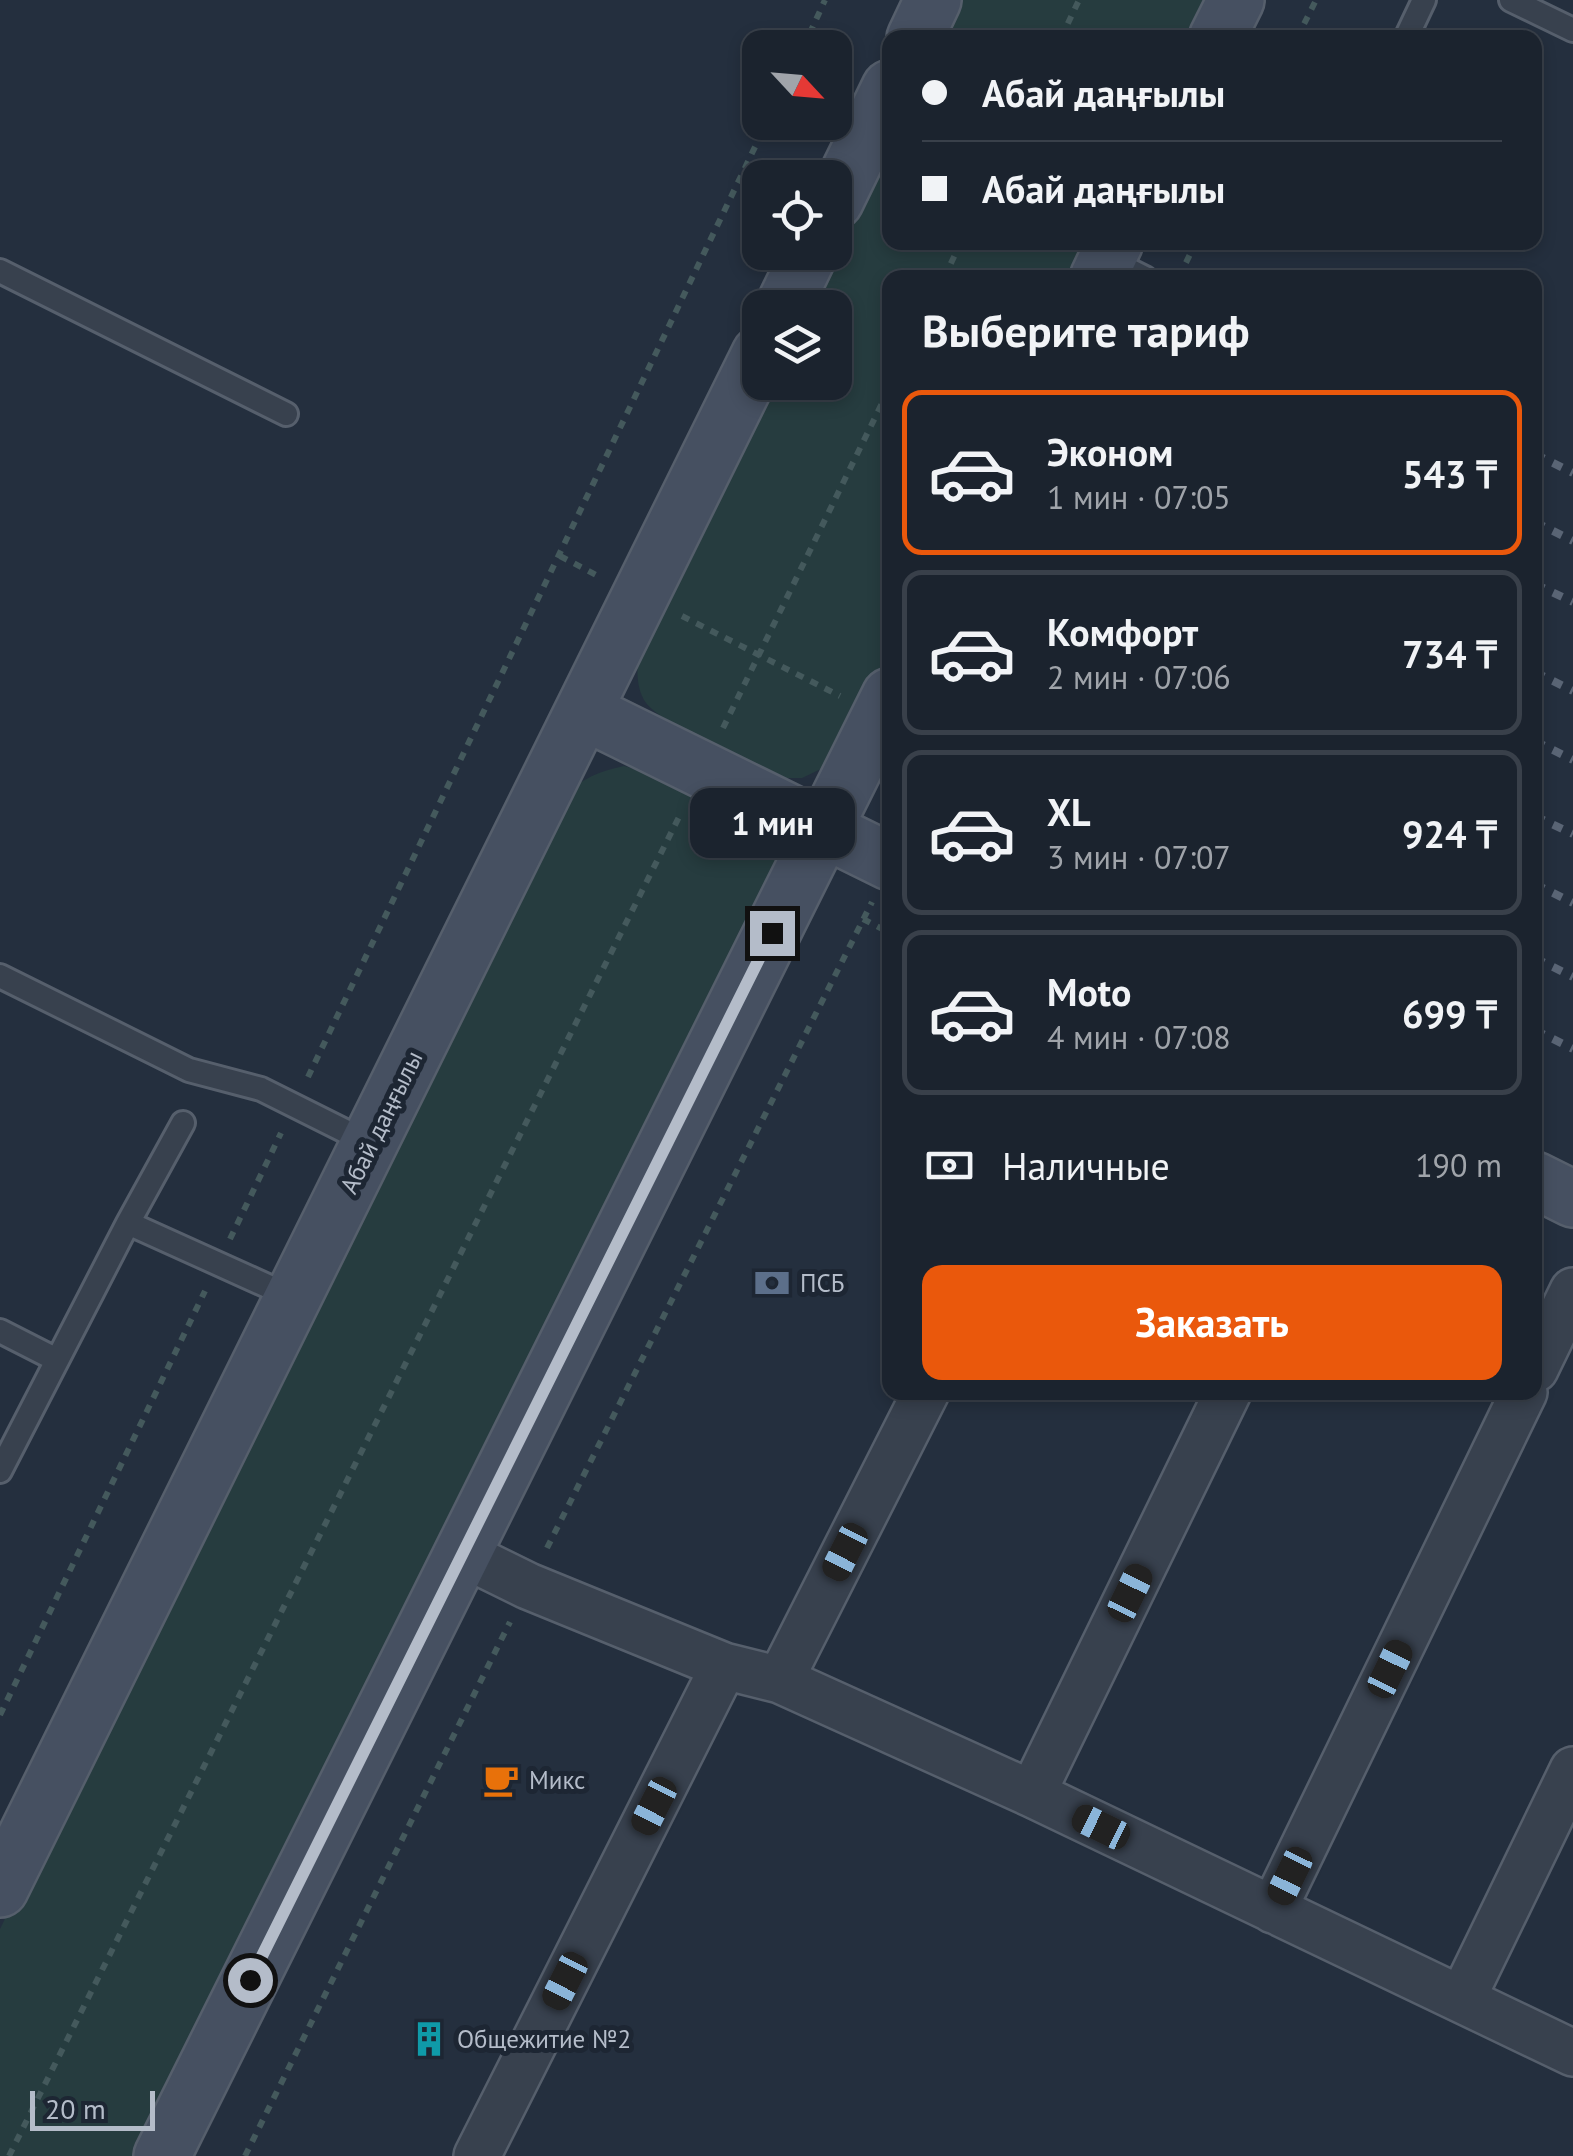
<!DOCTYPE html>
<html lang="ru">
<meta charset="utf-8">
<style>
body{margin:0;font-family:"PT Sans",sans-serif;background:#242b36;color:#f1f3f6;height:100vh;display:flex;flex-direction:column;font-size:38px;white-space:nowrap}
*{box-sizing:border-box;margin:0}
p{font-size:32px;color:#a0a4aa}
.icon{flex:none;width:55px;height:55px;fill:none;stroke:currentColor;stroke-width:2;stroke-linecap:round;stroke-linejoin:round}
.map{position:relative;flex:1;overflow:hidden}
.sheet{position:absolute;left:882px;top:270px;width:660px;height:1130px;display:flex;flex-direction:column;background:#1b232e;border-radius:20px;box-shadow:0 5px 15px #0003,0 0 0 2px #39404a}
.sheet>*{flex:none}
.guide{position:absolute;left:882px;top:30px;width:660px;height:220px;border-radius:20px;box-shadow:0 5px 15px #0003,0 0 0 2px #39404a;display:grid;align-content:center;height:220px;padding:0 40px;background:#1b232e}
.needle{width:65px;rotate:116deg}
.tools{position:absolute;left:742px;top:30px;display:grid;gap:20px}
.tools a{display:grid;place-items:center;width:110px;height:110px;border-radius:20px;background:#1b232e;box-shadow:0 5px 15px #0003,0 0 0 2px #39404a;font-size:50px}
.scale{position:absolute;left:30px;bottom:25px;width:125px;box-sizing:border-box;padding-left:10px;border:5px solid #b4bcc9;border-top:0;font-size:28px;line-height:35px;white-space:nowrap;color:#b4bcc9;-webkit-text-stroke:8px #1d2633;paint-order:stroke}
.end{position:absolute;width:45px;height:45px;margin:-22px;border:12px solid #b4bcc9;background:#111;box-shadow:0 0 0 5px #111}
.from{border-radius:50%}
.bubble{position:absolute;height:70px;border-radius:20px;background:#1b232e;box-shadow:0 5px 15px #0003,0 0 0 2px #39404a;font-size:32px;font-weight:700;line-height:70px;text-align:center}
.car{position:absolute;width:30px;height:60px;margin:-30px -15px;border-radius:12px;box-shadow:0 0 8px 2px #0007;background:linear-gradient(#222 24%,#8ab4d8 0 40%,#222 0 76%,#8ab4d8 0 86%,#222 0)}
.guide b{display:flex;align-items:center;gap:35px;height:95px;font-size:38px}
.guide b+b{border-top:2px solid #39404a}
.guide i{width:25px;height:25px;background:#f1f3f6}
ul{padding:0;list-style:none}
li{display:flex;align-items:center;gap:30px;height:165px;margin:0 20px 15px;padding:0 20px;border:5px solid #39404a;border-radius:20px}
li div{flex:1}
li b{display:block;font-size:38px}
li em{font-style:normal;font-weight:700}
li.selected{border-color:#ea580c}
li>.icon{width:90px;height:90px;stroke-width:1.5}
h2{padding:0 40px;font-size:45px;line-height:120px}
.pay{display:flex;align-items:center;gap:25px;height:110px;padding:0 40px;font-size:38px}
.pay p{margin-inline-start:auto}
.button{display:flex;gap:20px;margin-top:auto;padding:20px 40px}
.button a{flex:1;height:115px;border-radius:20px;background:#ea580c;color:#fff;font-size:40px;font-weight:700;line-height:115px;text-align:center}
.map>svg:first-child{display:block}
.green{fill:#263c3f}
.lines{fill:none;stroke-linecap:round;stroke-linejoin:round}
.lane-casing{stroke:#565f6c;stroke-width:28}
.street-casing{stroke:#565f6c;stroke-width:50}
.secondary-casing{stroke:#565f6c;stroke-width:60}
.path{stroke:#44595c;stroke-width:6;stroke-dasharray:8 8;stroke-linecap:butt}
.lane{stroke:#38414e;stroke-width:22}
.street{stroke:#38414e;stroke-width:45}
.secondary{stroke:#465061;stroke-width:55}
.rail{stroke:#5a6575;stroke-width:8;stroke-dasharray:10 10;stroke-linecap:butt}
.route{stroke:#b4bcc9;stroke-width:12}
.labels{text-anchor:middle;stroke-width:10;stroke-linejoin:round;paint-order:stroke}
.street-label{font-size:25px;fill:#b4bcc9;stroke:#1d2633}
.poi-label{font-size:25px;fill:#b4bcc9;stroke:#1d2633;text-anchor:start}
</style>
<div class="map">
<svg width="1573" height="2156" viewBox="0 0 1573 2156">
<rect width="100%" height="100%" fill="#242f3e"/>
<path class="green" d="M 954,0 L 1212,0 L 1194,37 L 936,38 Z
M 890,132 L 890,242 L 1093,243 L 1076,277 L 890,278 L 890,655 L 845,746 L 825,767 L 802,778 L 781,778 C 752,763 659,725 644,700 C 635,684 637,664 640,646 L 768,383 L 835,382 L 835,308 L 804,307 Z
M 624,766 C 653,773 755,818 773,841 C 779,849 780,860 782,871 L 143,2156 L 0,2156 L 0,1929 L 558,802 C 578,781 595,772 624,766 Z"/>
<g class="lines">
<defs>
<path id="lane" d="M 1511,0 L 1573,30
M 1406,38 L 1424,0
M 1107,259 L 1145,278
M 0,271 L 286,414
M 0,976 L 189,1070 L 261,1089 L 369,1143
M 128,1223 L 294,1298
M 0,1331 L 57,1360
M 0,1471 L 128,1223 L 183,1123"/>
<path id="street" d="M 1535,1369 L 1573,1291
M 463,1554 L 528,1586 L 724,1666 L 780,1680 L 1032,1794 L 1573,2053
M 780,1680 L 926,1392
M 1032,1794 L 1228,1392
M 1273,1910 L 1524,1392
M 1462,1999 L 1573,1770
M 477,2156 L 724,1666"/>
<path id="secondary" d="M 915,38 L 933,0
M 1217,38 L 1236,0
M 835,201 L 890,88
M 1098,278 L 1115,242
M 783,308 L 810,252
M 585,712 L 890,862
M 1535,1180 L 1573,1199
M 0,1889 L 760,354
M 162,2156 L 890,696"/>
</defs>
<use href="#lane" class="lane-casing"/>
<use href="#street" class="street-casing"/>
<use href="#secondary" class="secondary-casing"/>
<path class="path" d="M 1061,38 L 1079,0
M 1297,38 L 1316,0
M 803,48 L 825,0
M 1179,277 L 1196,242
M 944,278 L 961,242
M 560,556 L 598,576
M 682,616 L 840,696
M 723,728 L 890,387
M 863,919 L 890,933
M 308,1077 L 767,122
M 230,1239 L 281,1133
M 1535,1249 L 1549,1256
M 547,1548 L 872,902
M 0,1715 L 205,1291
M 9,2156 L 682,811
M 245,2156 L 510,1622"/>
<use href="#lane" class="lane"/>
<use href="#street" class="street"/>
<use href="#secondary" class="secondary"/>
<path class="rail" d="M 1535,454 L 1573,473
M 1535,522 L 1573,541
M 1535,584 L 1573,602
M 1535,672 L 1573,691
M 1535,741 L 1573,760
M 1535,816 L 1573,834
M 1535,884 L 1573,903
M 1535,958 L 1573,977
M 1535,1030 L 1573,1049"/>
</g>
<g class="lines">
<path class="route" d="M 250,1980 L 772,933"/>
</g>
<defs>
<symbol id="bank-bare" viewBox="-9 -9 18 18"><path d="M-6-4H6V4H-6ZM0-2.3a2.3 2.3 0 1 0 0 4.6a2.3 2.3 0 1 0 0-4.6Z" fill="#5c6f8a" stroke="#1d2633" stroke-width="2.5" paint-order="stroke"/></symbol>
<symbol id="cafe-bare" viewBox="-9 -9 18 18"><path d="M-5.5-4.5H6V0H3Q3 3.5 0 3.5H-2.5Q-5.5 3.5-5.5 0ZM3-3.2v2h1.7v-2ZM-6 4.5H4V6H-6Z" fill="#e8710a" stroke="#1d2633" stroke-width="2.5" paint-order="stroke"/></symbol>
<symbol id="building-bare" viewBox="-9 -9 18 18"><path d="M-4-6H4V6H1V3H-1V6H-4ZM-2.5-4.3h1.7v1.8h-1.7ZM.8-4.3h1.7v1.8H.8ZM-2.5-1h1.7V.8h-1.7ZM.8-1h1.7V.8H.8Z" fill="#0f9aa8" stroke="#1d2633" stroke-width="2.5" paint-order="stroke"/></symbol>
</defs>
<g fill-rule="evenodd">
<use href="#bank-bare" x="747" y="1258" width="50" height="50"/>
<use href="#cafe-bare" x="476" y="1755" width="50" height="50"/>
<use href="#building-bare" x="404" y="2014" width="50" height="50"/>
</g>
<g class="labels">
<g class="street-label">
<text transform="translate(381 1122) rotate(-64)" y="9">Абай даңғылы</text>
</g>
<g class="poi-label">
<text x="800" y="1292">ПСБ</text>
<text x="529" y="1789">Микс</text>
<text x="457" y="2048">Общежитие №2</text>
</g>
</g>
</svg>
<div class="tools">
<a><svg class="needle" viewBox="-14 -14 28 28"><path d="M0-13l5 13h-10z" fill="#e53935"/><path d="M0 13l5-13h-10z" fill="#a0a4aa"/></svg></a>
<a><svg class="icon" aria-label="locate" viewBox="0 0 24 24"><circle cx="12" cy="12" r="6"/><path d="M12 2v4M12 18v4M2 12h4M18 12h4"/></svg></a>
<a><svg class="icon" aria-label="layers" viewBox="0 0 24 24"><path d="M12 4l9 5-9 5-9-5zM3 14l9 5 9-5"/></svg></a>
</div>
<div class="scale">20 m</div>
<i class="end from" style="left:250px;top:1980px"></i>
<i class="end" style="left:772px;top:933px"></i>
<div class="bubble" style="left:690px;top:788px;width:165px">1 мин</div>
<i class="car" style="left:845px;top:1552px;rotate:207deg"></i>
<i class="car" style="left:1130px;top:1593px;rotate:26deg"></i>
<i class="car" style="left:1390px;top:1669px;rotate:26deg"></i>
<i class="car" style="left:654px;top:1806px;rotate:207deg"></i>
<i class="car" style="left:1101px;top:1827px;rotate:296deg"></i>
<i class="car" style="left:1290px;top:1876px;rotate:206deg"></i>
<i class="car" style="left:565px;top:1981px;rotate:207deg"></i>
<div class="guide">
<b><i class="from"></i>Абай даңғылы</b>
<b><i></i>Абай даңғылы</b>
</div>
<section class="sheet">
<h2>Выберите тариф</h2>
<ul>
<li class="selected"><svg class="icon" aria-label="car" viewBox="0 0 24 24"><path d="M5 17H2v-5l4-1 3-4h7l3 4 3 1v5h-3M9 17h6M6 11h13"/><circle cx="7" cy="17" r="2"/><circle cx="17" cy="17" r="2"/></svg><div><b>Эконом</b><p>1 мин · 07:05</p></div><em>543 ₸</em></li>
<li><svg class="icon" aria-label="car" viewBox="0 0 24 24"><path d="M5 17H2v-5l4-1 3-4h7l3 4 3 1v5h-3M9 17h6M6 11h13"/><circle cx="7" cy="17" r="2"/><circle cx="17" cy="17" r="2"/></svg><div><b>Комфорт</b><p>2 мин · 07:06</p></div><em>734 ₸</em></li>
<li><svg class="icon" aria-label="car" viewBox="0 0 24 24"><path d="M5 17H2v-5l4-1 3-4h7l3 4 3 1v5h-3M9 17h6M6 11h13"/><circle cx="7" cy="17" r="2"/><circle cx="17" cy="17" r="2"/></svg><div><b>XL</b><p>3 мин · 07:07</p></div><em>924 ₸</em></li>
<li><svg class="icon" aria-label="car" viewBox="0 0 24 24"><path d="M5 17H2v-5l4-1 3-4h7l3 4 3 1v5h-3M9 17h6M6 11h13"/><circle cx="7" cy="17" r="2"/><circle cx="17" cy="17" r="2"/></svg><div><b>Moto</b><p>4 мин · 07:08</p></div><em>699 ₸</em></li>
</ul>
<div class="pay"><svg class="icon" aria-label="cash" viewBox="0 0 24 24"><path d="M3 7h18v10H3z"/><circle cx="12" cy="12" r="2"/></svg>Наличные<p>190 m</p></div>
<div class="button"><a>Заказать</a></div>
</section>
</div>
